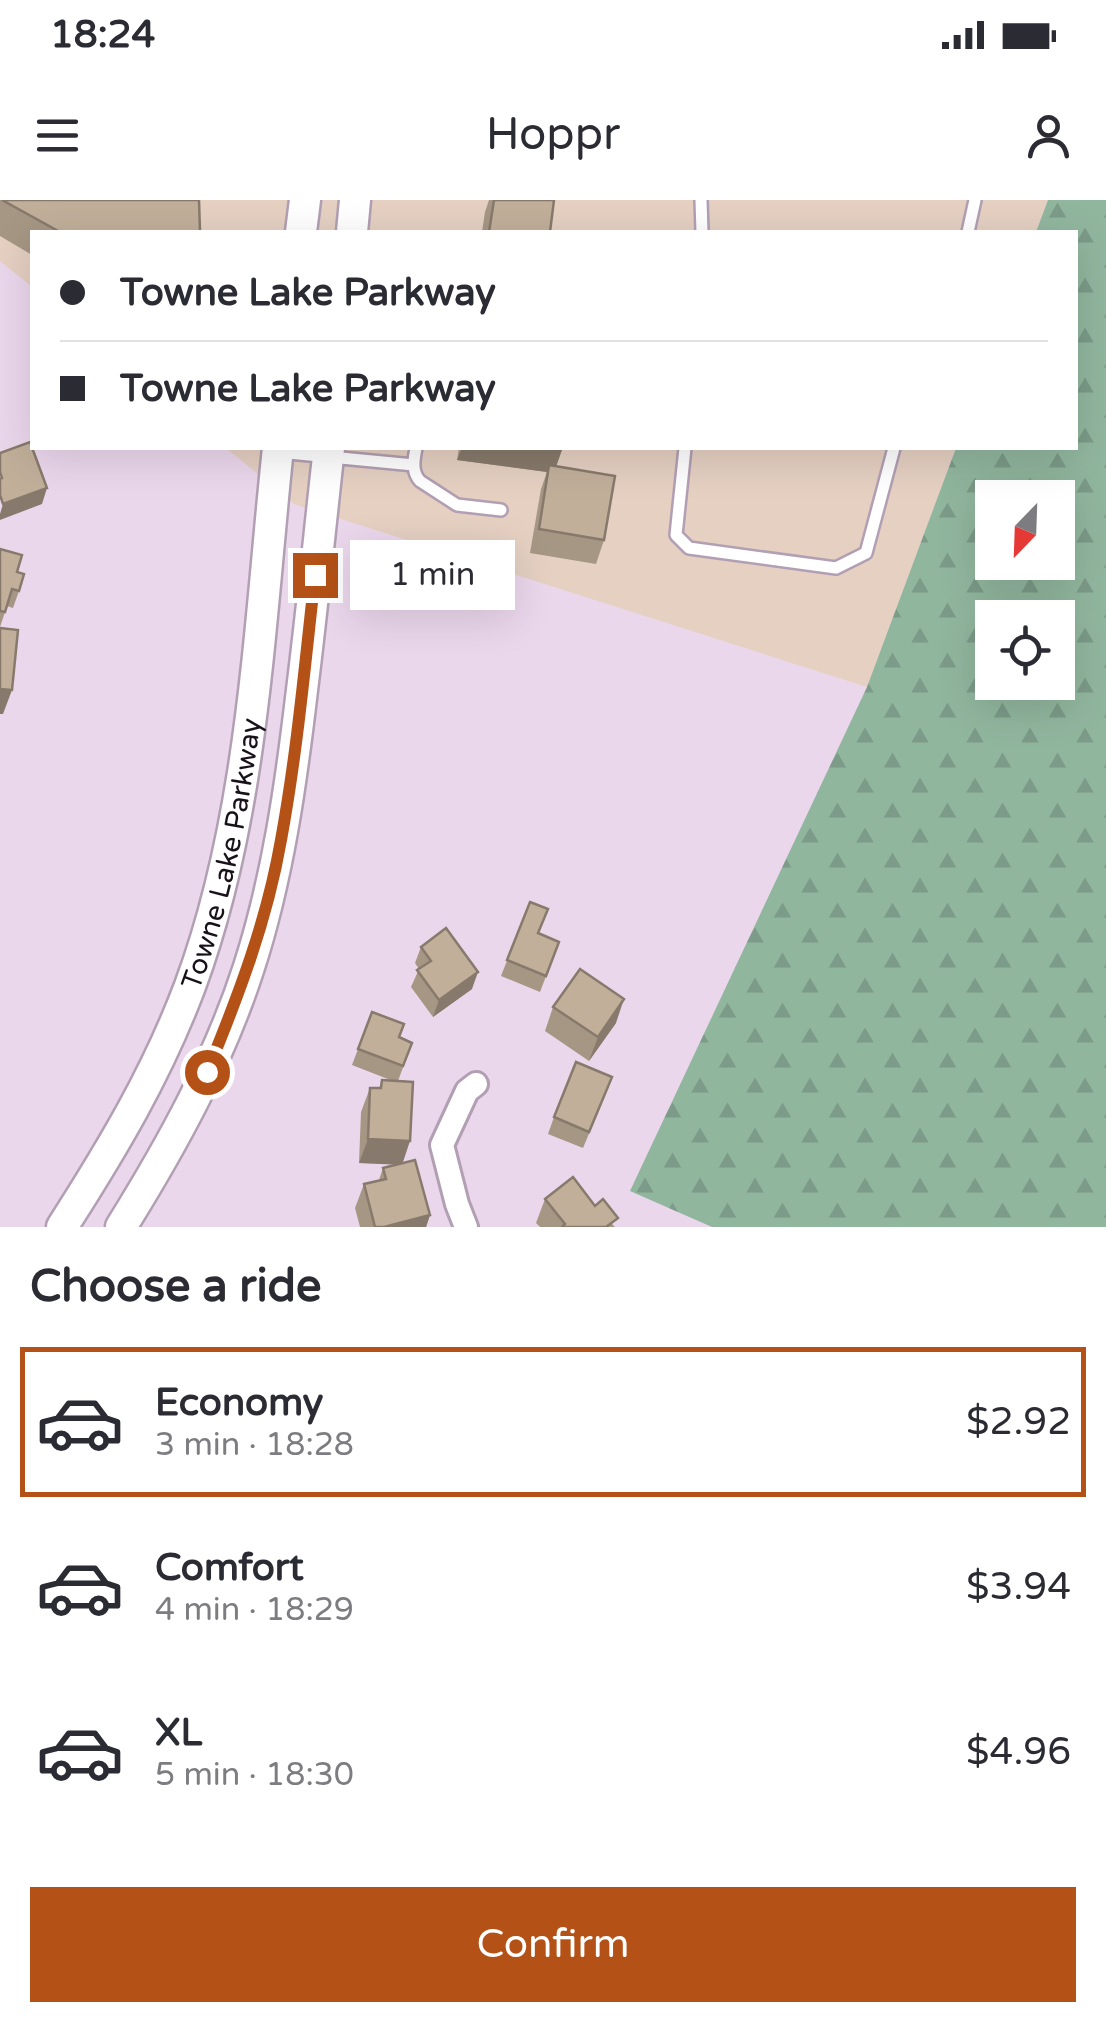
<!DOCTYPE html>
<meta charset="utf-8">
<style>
body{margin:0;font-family:"Varela Round",sans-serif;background:#f2f2f3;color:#2b2b33;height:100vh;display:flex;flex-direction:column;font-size:38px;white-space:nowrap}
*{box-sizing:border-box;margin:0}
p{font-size:32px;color:#7c7c81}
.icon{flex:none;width:55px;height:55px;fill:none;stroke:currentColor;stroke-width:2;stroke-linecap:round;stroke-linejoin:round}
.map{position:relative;height:1027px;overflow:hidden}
.drawer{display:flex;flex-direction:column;background:#fff;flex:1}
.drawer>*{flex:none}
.hud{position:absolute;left:30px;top:30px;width:1048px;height:220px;border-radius:0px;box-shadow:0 10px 40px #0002;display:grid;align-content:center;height:220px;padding:0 30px;background:#fff}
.needle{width:65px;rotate:203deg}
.tools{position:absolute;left:975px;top:280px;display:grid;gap:20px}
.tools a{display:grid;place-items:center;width:100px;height:100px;border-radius:0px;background:#fff;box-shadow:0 10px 40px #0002;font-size:50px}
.end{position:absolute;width:45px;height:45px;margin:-22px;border:12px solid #b35116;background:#fff;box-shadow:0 0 0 5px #fff}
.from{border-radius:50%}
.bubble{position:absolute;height:70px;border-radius:0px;background:#fff;box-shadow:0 10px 40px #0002;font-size:32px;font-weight:600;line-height:70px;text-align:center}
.hud b{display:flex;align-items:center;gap:35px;height:95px;font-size:38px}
.hud b+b{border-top:2px solid #e1e1e2}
.hud i{width:25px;height:25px;background:#2b2b33}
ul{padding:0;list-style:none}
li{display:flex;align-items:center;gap:30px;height:150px;margin:0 20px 15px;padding:0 10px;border:5px solid transparent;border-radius:0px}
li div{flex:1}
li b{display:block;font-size:38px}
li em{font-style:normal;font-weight:600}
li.active{border-color:#b35116}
li>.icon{width:90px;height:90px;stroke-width:1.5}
h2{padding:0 30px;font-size:45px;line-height:120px}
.cta{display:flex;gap:20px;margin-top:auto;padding:20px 30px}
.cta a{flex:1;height:115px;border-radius:0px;background:#b35116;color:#fff;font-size:40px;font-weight:600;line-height:115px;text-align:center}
.status{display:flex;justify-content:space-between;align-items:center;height:70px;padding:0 50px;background:#fff;direction:ltr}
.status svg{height:28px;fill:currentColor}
header{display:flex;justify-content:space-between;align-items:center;height:130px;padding:0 30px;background:#fff;font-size:45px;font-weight:600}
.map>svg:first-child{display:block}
.commercial{fill:#e5d0c2}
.forest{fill:url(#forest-firs);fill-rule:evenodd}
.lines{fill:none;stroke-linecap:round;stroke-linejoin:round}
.service-casing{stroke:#b29fb3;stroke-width:16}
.minor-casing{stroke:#b29fb3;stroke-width:28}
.secondary-casing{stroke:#b29fb3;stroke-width:35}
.service{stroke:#fff;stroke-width:11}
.minor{stroke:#fff;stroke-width:22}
.secondary{stroke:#fff;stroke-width:30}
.wall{fill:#a69684}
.shaded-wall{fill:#877a6c}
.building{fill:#c1af9a;stroke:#877a6c;stroke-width:2.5}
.route{stroke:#b35116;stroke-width:12}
.labels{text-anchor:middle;stroke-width:8;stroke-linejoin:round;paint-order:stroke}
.street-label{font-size:28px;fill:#181119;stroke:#ebd7ec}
</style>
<div class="status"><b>18:24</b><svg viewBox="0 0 49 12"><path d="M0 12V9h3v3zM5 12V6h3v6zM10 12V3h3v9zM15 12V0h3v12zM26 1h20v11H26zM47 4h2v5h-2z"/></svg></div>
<header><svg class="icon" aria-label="menu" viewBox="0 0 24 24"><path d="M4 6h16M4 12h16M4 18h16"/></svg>Hoppr<svg class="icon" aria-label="person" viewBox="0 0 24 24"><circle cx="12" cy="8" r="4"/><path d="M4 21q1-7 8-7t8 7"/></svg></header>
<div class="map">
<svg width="1106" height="1027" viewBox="0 0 1106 1027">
<defs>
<pattern id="forest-firs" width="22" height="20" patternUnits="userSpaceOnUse" patternTransform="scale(2.5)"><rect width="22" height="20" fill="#91b69e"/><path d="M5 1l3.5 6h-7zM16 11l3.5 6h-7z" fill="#7c9b88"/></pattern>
</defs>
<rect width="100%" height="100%" fill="#ebd7ec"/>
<path class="commercial" d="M 0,0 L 1048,0 L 1036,32 L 32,32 L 32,87 L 0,61 Z
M 226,248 L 956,248 L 867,487 L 294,304 Z"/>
<path class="forest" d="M 1048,0 L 1106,0 L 1106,1027 L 712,1027 L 630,991 L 867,487 L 956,248 L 1075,248 L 1075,32 L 1036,32 ZM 992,298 L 1058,298 L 1058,362 L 992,362 ZM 992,418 L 1058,418 L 1058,482 L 992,482 Z"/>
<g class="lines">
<defs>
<path id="service" d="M 701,0 L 702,32
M 968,32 L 975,0
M 416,248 C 414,259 411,271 420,281 L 457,305 L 501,310
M 685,248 L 676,335 L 689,348 L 836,368 L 866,353 L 894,248
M 278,252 L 414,265"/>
<path id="minor" d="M 466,1027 L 457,1004 L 442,945 L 467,891 L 476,884"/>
<g id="secondary">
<path d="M 301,32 L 305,0"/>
<path d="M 352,32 L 355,0"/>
<path id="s1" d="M 62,1027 C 112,949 157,874 190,786 C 253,616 259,427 278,248"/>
<path d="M 121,1027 C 172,945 219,860 249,767 C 278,677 291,584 302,490 C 312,410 320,328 329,248"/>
</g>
</defs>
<use href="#service" class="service-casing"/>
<use href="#minor" class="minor-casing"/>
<use href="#secondary" class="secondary-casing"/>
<use href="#service" class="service"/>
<use href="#minor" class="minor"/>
<use href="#secondary" class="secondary"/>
</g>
<path class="wall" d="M 0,0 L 199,0 L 200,32 L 32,32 L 32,55 L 0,36 Z
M 489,0 L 554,0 L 550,32 L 482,32 L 485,12 Z
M 459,248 L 563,248 L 556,266 L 604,340 L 596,364 L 530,353 L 541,289 L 547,272 L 457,260 Z
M 0,349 L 17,372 L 19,391 L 13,408 L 7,406 L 0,427 Z
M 530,702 L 538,734 L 559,742 L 540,792 L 501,776 Z
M 421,747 L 472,789 L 433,817 L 411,787 L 419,769 L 415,763 Z
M 553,807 L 616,823 L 589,861 L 545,831 Z
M 372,812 L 399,837 L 412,843 L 398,881 L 402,963 L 430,1015 L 426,1027 L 360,1027 L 355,1008 L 364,984 L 379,980 L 383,968 L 397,964 L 359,963 L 361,912 L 370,888 L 379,888 L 382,880 L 393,881 L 352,865 Z
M 606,893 L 583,948 L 548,934 L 554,917 Z
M 545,999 L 595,1006 L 615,1027 L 540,1027 L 536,1023 Z"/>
<path class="shaded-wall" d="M 462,248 L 552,248 L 562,249 L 554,273 L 549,265 L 547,272 L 457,260 Z
M 47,288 L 42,304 L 0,320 L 0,314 L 3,304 Z
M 0,489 L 12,490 L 3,514 L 0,514 Z
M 478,772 L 472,789 L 433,817 L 439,800 Z
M 624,799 L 616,823 L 589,861 L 598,837 Z
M 368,939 L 410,941 L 402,965 L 359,963 Z
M 430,1015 L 426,1027 L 384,1027 Z"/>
<path class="building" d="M 2,0 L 199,0 L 200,32 L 60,32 Z
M 494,0 L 554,0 L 550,32 L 489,32 Z
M 30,242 L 47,288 L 3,304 L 0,295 L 0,279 L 2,278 L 0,272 L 0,253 Z
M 549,265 L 615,276 L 604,340 L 539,329 Z
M 0,349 L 22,355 L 17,372 L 24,374 L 19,391 L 12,389 L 5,412 L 0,411 Z
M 0,428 L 18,430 L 12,490 L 0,489 Z
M 530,702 L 548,709 L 538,733 L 559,742 L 546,776 L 507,760 Z
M 446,728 L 478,772 L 439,800 L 417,770 L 431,761 L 421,747 Z
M 580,769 L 624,799 L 598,837 L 553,807 Z
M 372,812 L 404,824 L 399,837 L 412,843 L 403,866 L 358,849 Z
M 576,862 L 612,877 L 589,932 L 554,917 Z
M 382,880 L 413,882 L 410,941 L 368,939 L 370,888 L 381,888 Z
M 415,960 L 430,1015 L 384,1027 L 375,1027 L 364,984 L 386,979 L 383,968 Z
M 573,977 L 595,1006 L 603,999 L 618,1018 L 606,1027 L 562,1027 L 565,1024 L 545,999 Z"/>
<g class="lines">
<path class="route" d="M 207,872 C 238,797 267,721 281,640 C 297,553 305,464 315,375"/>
</g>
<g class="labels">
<g class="street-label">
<text dy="10" stroke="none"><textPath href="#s1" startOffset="410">Towne Lake Parkway</textPath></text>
</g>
</g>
</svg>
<div class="tools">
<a><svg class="needle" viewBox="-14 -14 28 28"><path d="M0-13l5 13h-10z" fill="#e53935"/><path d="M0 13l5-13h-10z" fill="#7c7c81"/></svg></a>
<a><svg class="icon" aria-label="locate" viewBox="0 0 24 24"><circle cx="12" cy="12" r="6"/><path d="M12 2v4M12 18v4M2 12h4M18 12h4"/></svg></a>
</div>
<i class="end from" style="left:207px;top:872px"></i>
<i class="end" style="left:315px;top:375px"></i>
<div class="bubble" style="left:350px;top:340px;width:165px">1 min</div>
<div class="hud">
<b><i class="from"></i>Towne Lake Parkway</b>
<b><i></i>Towne Lake Parkway</b>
</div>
</div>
<section class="drawer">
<h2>Choose a ride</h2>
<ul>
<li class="active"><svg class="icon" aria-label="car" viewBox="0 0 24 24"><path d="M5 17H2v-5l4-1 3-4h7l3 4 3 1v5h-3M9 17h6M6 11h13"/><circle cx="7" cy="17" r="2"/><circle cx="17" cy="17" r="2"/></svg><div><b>Economy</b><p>3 min · 18:28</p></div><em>$2.92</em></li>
<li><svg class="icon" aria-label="car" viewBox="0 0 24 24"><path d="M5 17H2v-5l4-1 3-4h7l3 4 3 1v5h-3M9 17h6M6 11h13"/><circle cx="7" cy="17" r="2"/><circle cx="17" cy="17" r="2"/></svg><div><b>Comfort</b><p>4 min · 18:29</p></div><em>$3.94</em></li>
<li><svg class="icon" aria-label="car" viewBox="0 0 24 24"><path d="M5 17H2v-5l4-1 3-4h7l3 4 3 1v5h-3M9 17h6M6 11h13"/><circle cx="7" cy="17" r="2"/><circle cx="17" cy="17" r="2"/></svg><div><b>XL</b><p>5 min · 18:30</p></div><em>$4.96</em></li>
</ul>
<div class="cta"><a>Confirm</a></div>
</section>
